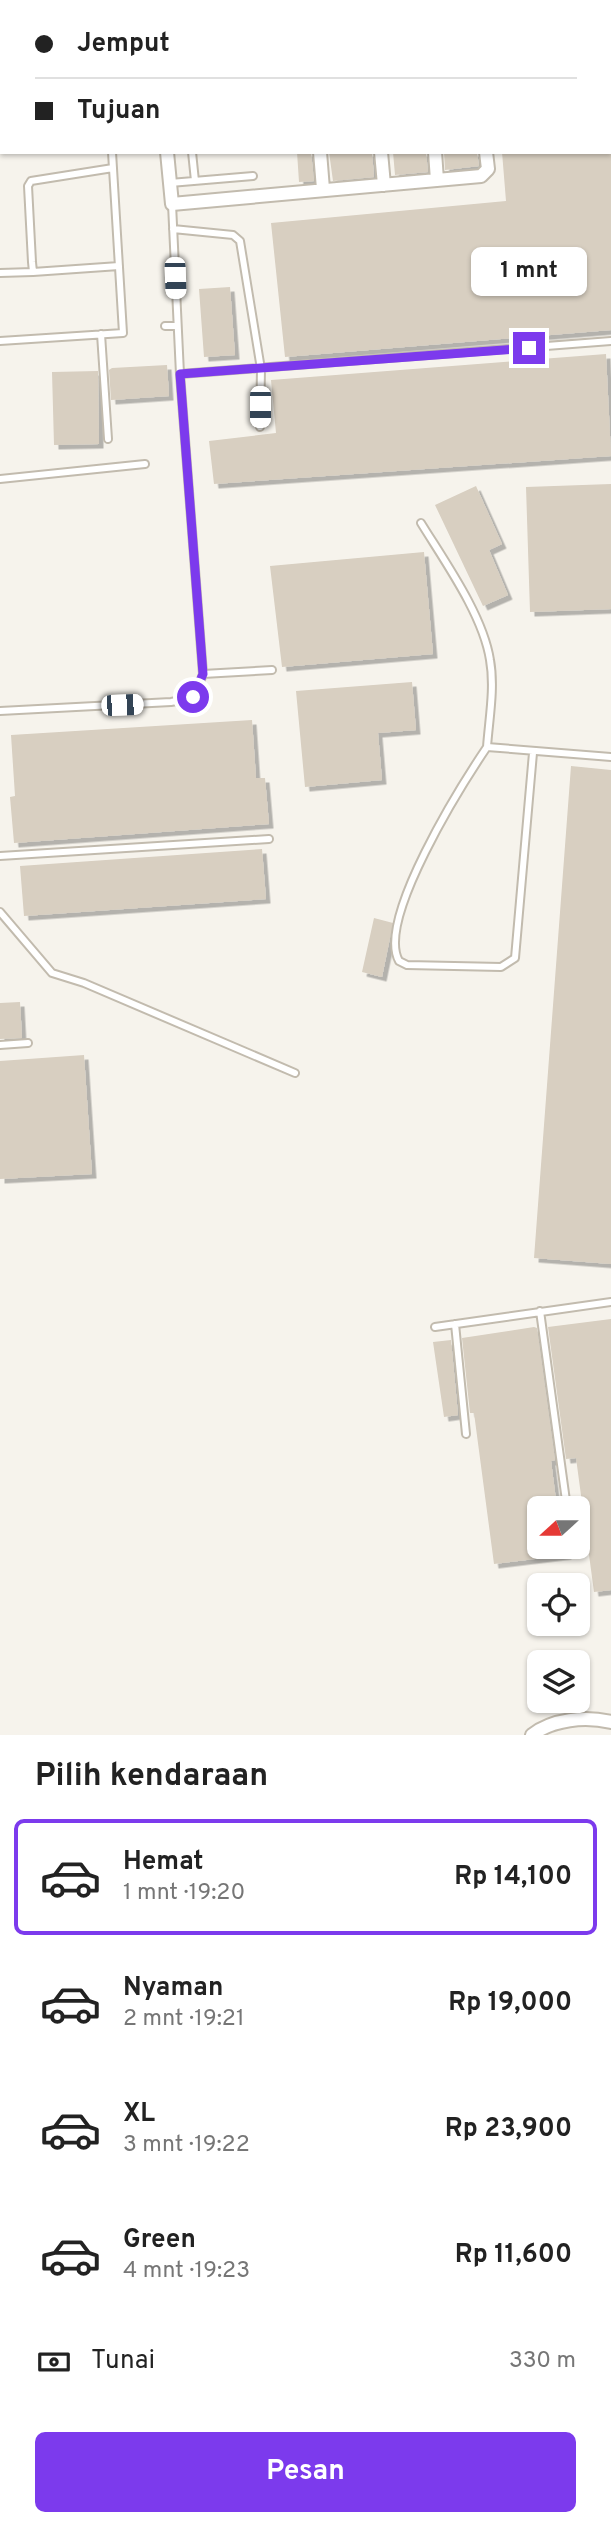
<!DOCTYPE html>
<html lang="id">
<meta charset="utf-8">
<style>
body{margin:0;font-family:Overpass,sans-serif;background:#f2f2f2;color:#222;height:100vh;display:flex;flex-direction:column;font-size:26px;white-space:nowrap}
*{box-sizing:border-box;margin:0}
p{font-size:23px;color:#767676}
.icon{flex:none;width:38px;height:38px;fill:none;stroke:currentColor;stroke-width:2;stroke-linecap:round;stroke-linejoin:round}
.map{position:relative;height:1735px;overflow:hidden}
.sheet{display:flex;flex-direction:column;background:#fff;flex:1}
.sheet>*{flex:none}
.hud{position:absolute;left:0px;top:0px;width:612px;height:154px;box-shadow:0 2px 5px #0004;display:grid;align-content:center;height:154px;padding:0 35px;background:#fff}
.needle{width:46px;rotate:249deg}
.buttons{position:absolute;left:527px;top:1496px;display:grid;gap:14px}
.buttons a{display:grid;place-items:center;width:63px;height:63px;border-radius:10px;background:#fff;box-shadow:0 2px 5px #0004;font-size:35px}
.end{position:absolute;width:32px;height:32px;margin:-16px;border:9px solid #7c3aed;background:#fff;box-shadow:0 0 0 4px #fff}
.from{border-radius:50%}
.bubble{position:absolute;height:49px;border-radius:10px;background:#fff;box-shadow:0 2px 5px #0004;font-size:23px;font-weight:700;line-height:49px;text-align:center}
.car{position:absolute;width:21px;height:42px;margin:-21px -10px;border-radius:9px;box-shadow:0 0 5px 2px #0007;background:linear-gradient(#fff 24%,#345 0 40%,#fff 0 76%,#345 0 86%,#fff 0)}
.hud b{display:flex;align-items:center;gap:24px;height:66px;font-size:26px}
.hud b+b{border-top:2px solid #e0e0e0}
.hud i{width:18px;height:18px;background:#222}
ul{padding:0;list-style:none}
li{display:flex;align-items:center;gap:21px;height:116px;margin:0 14px 10px;padding:0 21px;border:4px solid transparent;border-radius:10px}
li div{flex:1}
li b{display:block;font-size:26px}
li em{font-style:normal;font-weight:700}
li.active{border-color:#7c3aed}
li>.icon{width:63px;height:63px;stroke-width:1.5}
h2{padding:0 35px;font-size:32px;line-height:84px}
.pay{display:flex;align-items:center;gap:18px;height:77px;padding:0 35px;font-size:26px}
.pay p{margin-inline-start:auto}
.action{display:flex;gap:14px;margin-top:auto;padding:14px 35px}
.action a{flex:1;height:80px;border-radius:10px;background:#7c3aed;color:#fff;font-size:28px;font-weight:700;line-height:80px;text-align:center}
.map>svg:first-child{display:block}
.building{fill:#d8cfc1;filter:url(#shadow)}
.lines{fill:none;stroke-linecap:round;stroke-linejoin:round}
.lane-casing{stroke:#c2bbae;stroke-width:10}
.street-casing{stroke:#c2bbae;stroke-width:16}
.lane{stroke:#fff;stroke-width:6}
.street{stroke:#fff;stroke-width:12}
.route{stroke:#7c3aed;stroke-width:9}
</style>
<div class="map">
<svg width="611" height="1735" viewBox="0 0 611 1735">
<defs>
<filter id="shadow"><feDropShadow dx="4.5" dy="4.5" stdDeviation="0" flood-color="#0004"/></filter>
</defs>
<rect width="100%" height="100%" fill="#f6f3ec"/>
<path class="building" d="M 297,152 L 311,152 L 314,181 L 299,182 Z
M 329,152 L 372,152 L 374,177 L 333,181 Z
M 393,152 L 426,152 L 428,172 L 395,175 Z
M 444,152 L 477,152 L 479,166 L 445,170 Z
M 502,152 L 611,152 L 611,330 L 285,357 L 271,223 L 506,201 Z
M 230,287 L 235,355 L 204,357 L 199,289 Z
M 606,354 L 611,456 L 214,484 L 209,441 L 276,433 L 271,380 Z
M 167,365 L 169,396 L 111,400 L 109,370 L 112,368 Z
M 98,371 L 99,444 L 54,445 L 52,372 Z
M 611,484 L 611,609 L 530,612 L 526,487 Z
M 476,486 L 502,544 L 489,550 L 508,595 L 483,606 L 435,505 Z
M 424,552 L 433,654 L 282,667 L 270,566 Z
M 412,682 L 416,730 L 378,733 L 382,780 L 305,787 L 296,691 Z
M 252,720 L 256,778 L 265,778 L 269,824 L 14,843 L 10,797 L 15,796 L 11,735 Z
M 571,766 L 611,770 L 611,1264 L 534,1258 Z
M 262,849 L 266,899 L 24,916 L 20,866 Z
M 374,918 L 393,923 L 382,977 L 362,972 Z
M 20,1002 L 22,1038 L 0,1039 L 0,1003 Z
M 84,1055 L 92,1174 L 0,1179 L 0,1061 Z
M 611,1319 L 611,1590 L 594,1592 L 576,1458 L 566,1459 L 548,1327 Z
M 534,1327 L 537,1328 L 555,1460 L 551,1461 L 557,1508 L 539,1508 L 539,1547 L 566,1547 L 567,1555 L 494,1564 L 474,1413 L 470,1413 L 462,1338 Z
M 451,1340 L 458,1415 L 444,1417 L 433,1342 Z"/>
<g class="lines">
<defs>
<path id="lane" d="M 106,0 L 106,2
M 192,152 L 195,181
M 113,168 L 31,181 L 28,186 L 32,262 L 33,272 L 119,266
M 170,183 L 253,176
M 173,229 L 233,235 L 240,241 L 261,369 L 260,427
M 0,273 L 33,272
M 165,326 L 177,326
M 101,334 L 108,439
M 0,341 L 123,333 L 112,152
M 180,374 L 611,341
M 0,479 L 145,464
M 421,523 C 445,562 483,615 490,660 C 495,688 489,719 487,747 L 611,757
M 203,674 L 272,670
M 0,711 L 171,702 C 192,699 197,693 203,674 L 180,374 L 172,204
M 487,747 C 462,784 376,920 399,961 L 407,965 L 501,967 L 515,958 L 533,753
M 0,856 L 269,839
M 0,912 L 52,973 L 84,983 L 295,1073
M 0,1045 L 28,1043
M 540,1311 L 567,1508
M 455,1324 L 466,1434
M 435,1327 L 611,1302
M 572,1547 L 573,1554"/>
<path id="street" d="M 153,0 L 154,2
M 310,0 L 310,2
M 369,0 L 369,2
M 422,0 L 422,2
M 471,0 L 471,2
M 167,152 L 172,204 L 481,176 L 488,169 L 486,152
M 320,152 L 323,189
M 381,152 L 384,185
M 435,152 L 437,180
M 532,1735 C 553,1719 585,1716 611,1722"/>
</defs>
<use href="#lane" class="lane-casing"/>
<use href="#street" class="street-casing"/>
<use href="#lane" class="lane"/>
<use href="#street" class="street"/>
</g>
<g class="lines">
<path class="route" d="M 193,697 L 203,674 L 180,374 L 529,348"/>
</g>
</svg>
<div class="buttons">
<a><svg class="needle" viewBox="-14 -14 28 28"><path d="M0-13l5 13h-10z" fill="#e53935"/><path d="M0 13l5-13h-10z" fill="#767676"/></svg></a>
<a><svg class="icon" aria-label="locate" viewBox="0 0 24 24"><circle cx="12" cy="12" r="6"/><path d="M12 2v4M12 18v4M2 12h4M18 12h4"/></svg></a>
<a><svg class="icon" aria-label="layers" viewBox="0 0 24 24"><path d="M12 4l9 5-9 5-9-5zM3 14l9 5 9-5"/></svg></a>
</div>
<i class="end from" style="left:193px;top:697px"></i>
<i class="end" style="left:529px;top:348px"></i>
<div class="bubble" style="left:471px;top:247px;width:116px">1 mnt</div>
<i class="car" style="left:175px;top:278px;rotate:178deg"></i>
<i class="car" style="left:260px;top:407px;rotate:180deg"></i>
<i class="car" style="left:122px;top:705px;rotate:88deg"></i>
<div class="hud">
<b><i class="from"></i>Jemput</b>
<b><i></i>Tujuan</b>
</div>
</div>
<section class="sheet">
<h2>Pilih kendaraan</h2>
<ul>
<li class="active"><svg class="icon" aria-label="car" viewBox="0 0 24 24"><path d="M5 17H2v-5l4-1 3-4h7l3 4 3 1v5h-3M9 17h6M6 11h13"/><circle cx="7" cy="17" r="2"/><circle cx="17" cy="17" r="2"/></svg><div><b>Hemat</b><p>1 mnt · 19:20</p></div><em>Rp 14,100</em></li>
<li><svg class="icon" aria-label="car" viewBox="0 0 24 24"><path d="M5 17H2v-5l4-1 3-4h7l3 4 3 1v5h-3M9 17h6M6 11h13"/><circle cx="7" cy="17" r="2"/><circle cx="17" cy="17" r="2"/></svg><div><b>Nyaman</b><p>2 mnt · 19:21</p></div><em>Rp 19,000</em></li>
<li><svg class="icon" aria-label="car" viewBox="0 0 24 24"><path d="M5 17H2v-5l4-1 3-4h7l3 4 3 1v5h-3M9 17h6M6 11h13"/><circle cx="7" cy="17" r="2"/><circle cx="17" cy="17" r="2"/></svg><div><b>XL</b><p>3 mnt · 19:22</p></div><em>Rp 23,900</em></li>
<li><svg class="icon" aria-label="car" viewBox="0 0 24 24"><path d="M5 17H2v-5l4-1 3-4h7l3 4 3 1v5h-3M9 17h6M6 11h13"/><circle cx="7" cy="17" r="2"/><circle cx="17" cy="17" r="2"/></svg><div><b>Green</b><p>4 mnt · 19:23</p></div><em>Rp 11,600</em></li>
</ul>
<div class="pay"><svg class="icon" aria-label="cash" viewBox="0 0 24 24"><path d="M3 7h18v10H3z"/><circle cx="12" cy="12" r="2"/></svg>Tunai<p>330 m</p></div>
<div class="action"><a>Pesan</a></div>
</section>
